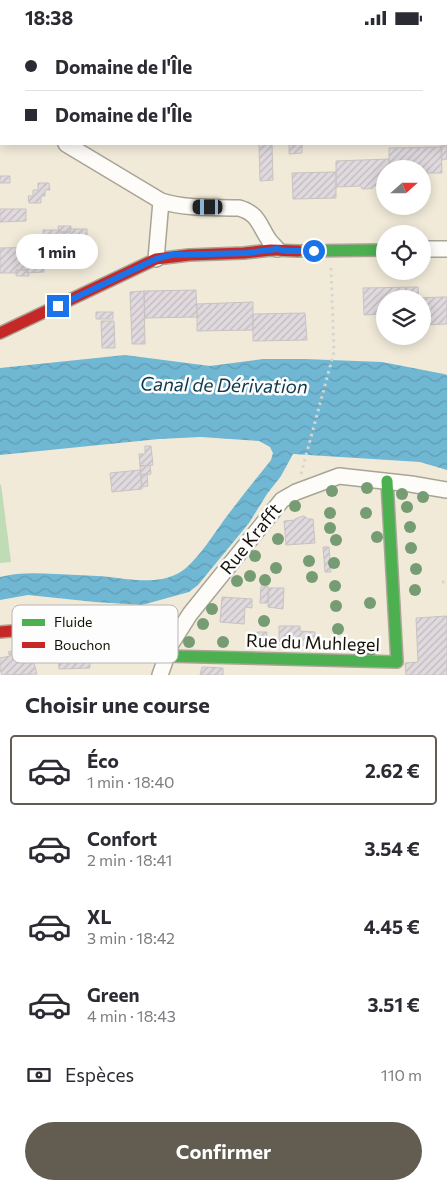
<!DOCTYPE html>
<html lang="fr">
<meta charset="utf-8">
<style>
body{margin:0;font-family:Commissioner,sans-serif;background:#f7f7f7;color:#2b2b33;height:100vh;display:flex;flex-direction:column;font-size:19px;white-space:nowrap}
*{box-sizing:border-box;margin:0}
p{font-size:16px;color:#7c7c81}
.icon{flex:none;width:28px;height:28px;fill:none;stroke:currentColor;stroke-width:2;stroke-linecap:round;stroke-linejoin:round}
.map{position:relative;height:640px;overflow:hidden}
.details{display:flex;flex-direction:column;background:#fff;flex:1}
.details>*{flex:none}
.top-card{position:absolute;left:0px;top:0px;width:448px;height:110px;box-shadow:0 2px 12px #0003;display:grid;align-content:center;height:110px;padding:0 25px;background:#fff}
.needle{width:32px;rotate:69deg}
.fabs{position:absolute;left:376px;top:125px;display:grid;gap:10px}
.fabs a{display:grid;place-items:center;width:55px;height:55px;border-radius:50%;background:#fff;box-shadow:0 2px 12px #0003;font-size:25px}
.end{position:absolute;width:22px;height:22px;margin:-11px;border:6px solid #1a73e8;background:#fff;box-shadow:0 0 0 2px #fff}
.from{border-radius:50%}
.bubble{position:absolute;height:35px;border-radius:18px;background:#fff;box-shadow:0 2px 12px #0003;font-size:16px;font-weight:700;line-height:35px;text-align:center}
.car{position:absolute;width:15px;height:30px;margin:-15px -8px;border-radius:6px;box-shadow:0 0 4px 1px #0007;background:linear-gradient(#222 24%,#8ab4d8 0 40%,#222 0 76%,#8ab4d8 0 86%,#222 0)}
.top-card b{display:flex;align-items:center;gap:18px;height:48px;font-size:19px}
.top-card b+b{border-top:1px solid #e1e1e2}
.top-card i{width:12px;height:12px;background:#2b2b33}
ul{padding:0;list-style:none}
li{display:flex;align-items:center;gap:15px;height:70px;margin:0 10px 8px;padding:0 15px;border:2px solid transparent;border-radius:5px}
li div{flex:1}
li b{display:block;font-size:19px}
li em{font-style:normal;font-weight:700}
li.on{border-color:#625d50}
li>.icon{width:45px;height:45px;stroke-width:1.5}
h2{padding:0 25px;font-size:22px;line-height:60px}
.pay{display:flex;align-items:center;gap:12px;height:55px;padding:0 25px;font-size:19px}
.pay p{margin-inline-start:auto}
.primary-button{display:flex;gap:10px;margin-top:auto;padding:10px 25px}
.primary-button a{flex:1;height:58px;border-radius:30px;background:#625d50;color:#fff;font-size:20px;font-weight:700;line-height:58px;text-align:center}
.status{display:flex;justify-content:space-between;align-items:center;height:35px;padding:0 25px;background:#fff;direction:ltr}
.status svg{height:14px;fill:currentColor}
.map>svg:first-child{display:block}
.garden{fill:#bfdcb6}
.water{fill:url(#water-waves)}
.building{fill:url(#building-hatch);stroke:#c8c3c1}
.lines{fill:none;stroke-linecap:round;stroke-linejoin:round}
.street-casing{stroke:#a8a496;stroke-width:18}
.fast-casing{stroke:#a8a496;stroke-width:14}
.jam-casing{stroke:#a8a496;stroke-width:14}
.path{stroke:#d8d5d0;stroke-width:3;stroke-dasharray:2.5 4;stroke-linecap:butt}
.street{stroke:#fdfcf9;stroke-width:15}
.fast{stroke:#4caf50;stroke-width:11}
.jam{stroke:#c62828;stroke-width:11}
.tree{fill:#769c73}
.route{stroke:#1a73e8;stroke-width:6}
.labels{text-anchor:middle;stroke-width:5;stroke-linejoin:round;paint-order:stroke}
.street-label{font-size:18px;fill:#151106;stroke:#fdfdfd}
.water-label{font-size:19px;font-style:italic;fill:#0d3a4d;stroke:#fdfdfd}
.key{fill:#fdfdfd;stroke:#b7b6b3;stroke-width:1}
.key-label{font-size:14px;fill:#151106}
</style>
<div class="status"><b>18:38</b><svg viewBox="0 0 49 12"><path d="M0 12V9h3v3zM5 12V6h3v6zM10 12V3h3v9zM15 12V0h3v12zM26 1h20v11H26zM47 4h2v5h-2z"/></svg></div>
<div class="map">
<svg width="447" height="640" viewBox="0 0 447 640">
<defs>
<pattern id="water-waves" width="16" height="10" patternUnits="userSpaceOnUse" patternTransform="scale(1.25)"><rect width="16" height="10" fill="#70b7d3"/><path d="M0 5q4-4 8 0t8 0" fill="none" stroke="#609cb4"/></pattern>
<pattern id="building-hatch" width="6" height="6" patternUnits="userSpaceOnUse" patternTransform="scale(1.25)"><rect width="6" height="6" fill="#e0dadf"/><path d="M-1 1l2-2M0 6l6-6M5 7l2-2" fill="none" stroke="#bfbabe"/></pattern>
</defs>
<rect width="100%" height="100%" fill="#f1ead9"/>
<path class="garden" d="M 1,449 L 11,527 L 0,528 L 0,450 Z"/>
<path class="water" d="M 125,320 L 210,331 L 263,324 L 305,324 L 382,327 L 444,339 L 447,340 L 447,435 L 420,427 L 293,419 L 281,441 L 267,459 L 249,488 L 198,550 L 189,557 L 142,570 L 95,567 L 28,560 L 0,565 L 0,542 C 19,537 37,538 56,539 C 70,540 84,540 98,541 C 127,543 162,553 186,533 C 199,522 214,499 224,485 C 239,465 255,445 271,425 L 273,418 L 270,412 L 259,406 L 201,402 L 159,404 L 0,420 L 0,333 Z"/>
<path class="building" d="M 446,98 L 447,124 L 442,125 L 441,109 L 446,109 Z
M 259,109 L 272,109 L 273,145 L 260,146 Z
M 289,109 L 302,109 L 302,118 L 289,119 Z
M 441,112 L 442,138 L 422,138 L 422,134 L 389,134 L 389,113 Z
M 389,124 L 389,134 L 385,134 L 385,151 L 373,151 L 373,153 L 366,154 L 362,154 L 361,151 L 336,152 L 336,126 Z
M 336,137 L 336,163 L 293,164 L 292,138 Z
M 0,141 L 10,141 L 10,148 L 0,148 Z
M 38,148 L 49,148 L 50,155 L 45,155 L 45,161 L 41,161 L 41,168 L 29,168 L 28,161 L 33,161 L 33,155 L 38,155 Z
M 0,174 L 26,174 L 26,186 L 0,187 Z
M 58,191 L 71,191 L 71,194 L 70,197 L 59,197 Z
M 70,194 L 87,194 L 87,220 L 62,222 L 62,220 L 44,221 L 43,195 L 59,195 L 59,197 L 70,197 Z
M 43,212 L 44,237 L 27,238 L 27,235 L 16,235 L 16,238 L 0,238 L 0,213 Z
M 16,235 L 27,235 L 29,241 L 16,241 Z
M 418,252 L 419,264 L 385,264 L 385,279 L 364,280 L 363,253 Z
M 196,255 L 197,282 L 145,283 L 144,256 Z
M 144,256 L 145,309 L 132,309 L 130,257 Z
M 442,262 L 447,262 L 447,289 L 422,290 L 422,264 L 419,263 Z
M 253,267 L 253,295 L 197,296 L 197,269 Z
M 96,277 L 113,277 L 113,284 L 96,284 Z
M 305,278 L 307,305 L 253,306 L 253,279 Z
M 101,286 L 114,286 L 115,313 L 102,313 Z
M 145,411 L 151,411 L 153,430 L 140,431 L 139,419 L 145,419 Z
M 150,430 L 151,439 L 141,440 L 140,431 Z
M 140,435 L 142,454 L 112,457 L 110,438 Z
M 147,439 L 148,451 L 142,452 L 141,440 Z
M 304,481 L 308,484 L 313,484 L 315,508 L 286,510 L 284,486 L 295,485 L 295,484 L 300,482 Z
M 323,512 L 329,512 L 331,537 L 325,537 Z
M 261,551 L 268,551 L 268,568 L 260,568 Z
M 269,553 L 284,553 L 283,574 L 268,572 Z
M 222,562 L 252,564 L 252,573 L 245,572 L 244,589 L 220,587 Z
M 447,581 L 447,640 L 406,640 L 405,628 L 418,627 L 416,583 Z
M 279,591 L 300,591 L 300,596 L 315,597 L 315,611 L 279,610 Z
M 257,597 L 267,597 L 266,610 L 257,610 Z
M 70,609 L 80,609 L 80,611 L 89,611 L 90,633 L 59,634 L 58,615 L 70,614 Z
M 30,614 L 37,639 L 2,640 L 0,634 L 0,623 L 10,621 L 8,617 L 16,615 L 17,619 Z
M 202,632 L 223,633 L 223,640 L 200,640 Z"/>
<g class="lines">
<defs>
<path id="street" d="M 0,81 L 1,81
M 66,109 L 161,166 C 187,174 212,172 239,173 C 258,178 259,190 269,205 C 271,208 275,211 277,214
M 422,214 L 447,214
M 156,224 L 161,166
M 160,640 L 171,609 L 190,579 L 282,465 L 296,457 L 339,441 L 411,449 L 447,455"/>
<path id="fast" d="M 298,216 L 385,215
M 166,621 L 397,627 L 387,446"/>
<path id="jam" d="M 0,298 L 156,224 L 189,220 L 244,218 L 271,215 L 298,216
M 0,597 L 93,589 L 102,590 L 171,609"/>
</defs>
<use href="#street" class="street-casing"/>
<use href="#fast" class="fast-casing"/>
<use href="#jam" class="jam-casing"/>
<path class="path" d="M 301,439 L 334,317 L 331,232
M 442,547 L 447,547"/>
<use href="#street" class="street"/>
<use href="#fast" class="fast"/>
<use href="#jam" class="jam"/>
</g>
<g class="tree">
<circle cx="367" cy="453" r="6"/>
<circle cx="332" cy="456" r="6"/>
<circle cx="402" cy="459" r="6"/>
<circle cx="423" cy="462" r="6"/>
<circle cx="295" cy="471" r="6"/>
<circle cx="407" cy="472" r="6"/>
<circle cx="330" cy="478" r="6"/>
<circle cx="366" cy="478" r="6"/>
<circle cx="410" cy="492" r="6"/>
<circle cx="330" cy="493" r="6"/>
<circle cx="377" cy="502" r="6"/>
<circle cx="278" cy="504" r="6"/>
<circle cx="336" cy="505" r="6"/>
<circle cx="411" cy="513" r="6"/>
<circle cx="255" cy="521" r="6"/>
<circle cx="309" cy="526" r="6"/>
<circle cx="334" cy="528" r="6"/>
<circle cx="276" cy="533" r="6"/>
<circle cx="416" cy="534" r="6"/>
<circle cx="250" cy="541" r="6"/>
<circle cx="312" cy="542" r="6"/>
<circle cx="265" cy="545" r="6"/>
<circle cx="237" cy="546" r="6"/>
<circle cx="335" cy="551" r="6"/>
<circle cx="415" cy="555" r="6"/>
<circle cx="370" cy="568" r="6"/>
<circle cx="336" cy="571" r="6"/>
<circle cx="212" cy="574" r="6"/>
<circle cx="264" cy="586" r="6"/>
<circle cx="203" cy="589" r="6"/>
<circle cx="338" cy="594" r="6"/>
<circle cx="189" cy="607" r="6"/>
<circle cx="223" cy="607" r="6"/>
<circle cx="371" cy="615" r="6"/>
</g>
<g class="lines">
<path class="route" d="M 58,271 L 156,224 L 171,220 L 247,218 L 277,214 L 287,216 L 314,216"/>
</g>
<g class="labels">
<g class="street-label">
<text transform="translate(251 504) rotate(-51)" y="6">Rue Krafft</text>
<text transform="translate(313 608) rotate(2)" y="6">Rue du Muhlegel</text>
</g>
<g class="water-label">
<text transform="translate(224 350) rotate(1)" y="7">Canal de Dérivation</text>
</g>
</g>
<rect x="12" y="570" width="166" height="58" rx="8" class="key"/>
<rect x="22" y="584" width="23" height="7" fill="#4caf50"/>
<rect x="22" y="607" width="23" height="6" fill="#c62828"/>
<g class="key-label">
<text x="54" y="592">Fluide</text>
<text x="54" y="615">Bouchon</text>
</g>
</svg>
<div class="fabs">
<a><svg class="needle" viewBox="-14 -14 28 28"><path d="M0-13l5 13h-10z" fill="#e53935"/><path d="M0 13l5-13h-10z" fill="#7c7c81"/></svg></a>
<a><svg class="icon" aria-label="locate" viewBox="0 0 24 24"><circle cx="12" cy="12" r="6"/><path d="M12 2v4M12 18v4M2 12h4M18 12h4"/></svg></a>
<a><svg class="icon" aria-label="layers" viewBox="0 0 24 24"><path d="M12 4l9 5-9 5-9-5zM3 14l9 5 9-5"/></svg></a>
</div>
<i class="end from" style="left:314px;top:216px"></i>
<i class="end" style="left:58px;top:271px"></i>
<div class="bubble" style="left:16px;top:199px;width:82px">1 min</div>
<i class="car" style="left:208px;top:172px;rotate:270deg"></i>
<div class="top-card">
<b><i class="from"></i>Domaine de l'Île</b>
<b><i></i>Domaine de l'Île</b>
</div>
</div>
<section class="details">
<h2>Choisir une course</h2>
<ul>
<li class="on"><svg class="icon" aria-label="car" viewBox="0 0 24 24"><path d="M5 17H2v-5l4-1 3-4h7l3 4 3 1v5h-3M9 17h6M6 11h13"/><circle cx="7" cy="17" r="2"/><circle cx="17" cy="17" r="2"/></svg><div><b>Éco</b><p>1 min · 18:40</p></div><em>2.62 €</em></li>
<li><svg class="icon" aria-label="car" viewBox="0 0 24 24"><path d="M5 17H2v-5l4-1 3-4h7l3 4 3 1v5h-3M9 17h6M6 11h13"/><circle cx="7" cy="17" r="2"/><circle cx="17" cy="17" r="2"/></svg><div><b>Confort</b><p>2 min · 18:41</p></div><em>3.54 €</em></li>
<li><svg class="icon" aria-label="car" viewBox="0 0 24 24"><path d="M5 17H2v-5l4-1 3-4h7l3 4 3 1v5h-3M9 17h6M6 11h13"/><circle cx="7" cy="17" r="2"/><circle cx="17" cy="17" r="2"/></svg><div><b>XL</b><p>3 min · 18:42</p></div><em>4.45 €</em></li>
<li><svg class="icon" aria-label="car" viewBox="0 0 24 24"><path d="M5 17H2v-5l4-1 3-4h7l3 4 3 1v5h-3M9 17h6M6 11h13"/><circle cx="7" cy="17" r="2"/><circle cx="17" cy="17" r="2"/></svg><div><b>Green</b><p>4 min · 18:43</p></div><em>3.51 €</em></li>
</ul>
<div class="pay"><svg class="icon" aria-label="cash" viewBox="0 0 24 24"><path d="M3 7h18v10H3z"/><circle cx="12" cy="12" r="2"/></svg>Espèces<p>110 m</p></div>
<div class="primary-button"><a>Confirmer</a></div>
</section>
